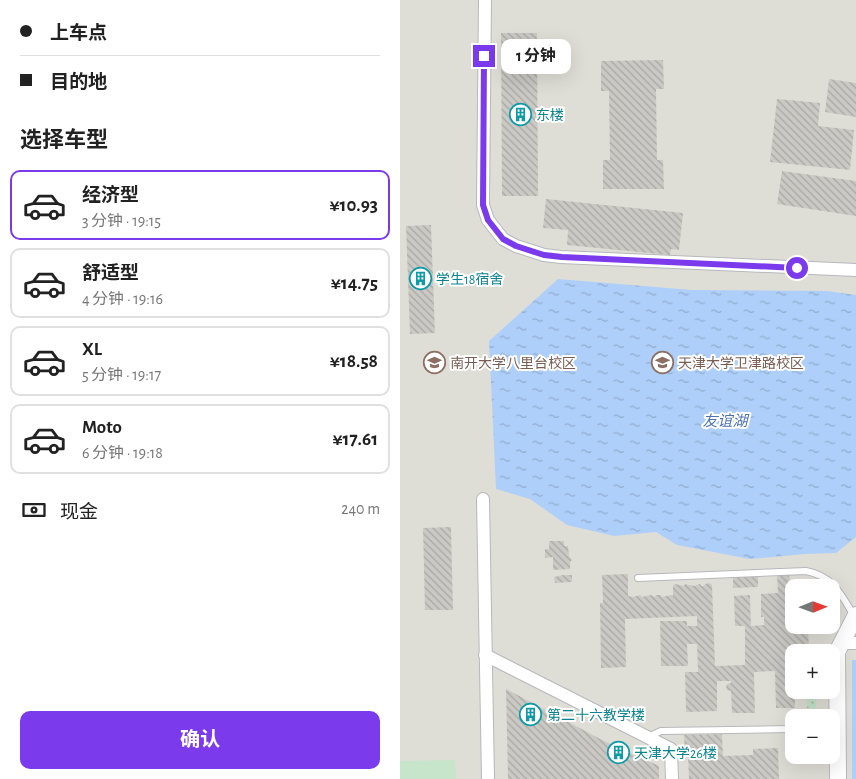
<!DOCTYPE html>
<html lang="zh">
<meta charset="utf-8">
<style>
body{margin:0;font-family:"Alegreya Sans","Noto Sans SC",sans-serif;background:#f6f6f6;color:#222;height:100vh;display:flex;flex-direction:column;font-size:19px;white-space:nowrap}
*{box-sizing:border-box;margin:0}
p{font-size:16px;color:#767676}
.icon{flex:none;width:28px;height:28px;fill:none;stroke:currentColor;stroke-width:2;stroke-linecap:round;stroke-linejoin:round}
.map{position:relative;flex:1;overflow:hidden}
.panel{display:flex;flex-direction:column;background:#fff;width:400px}
.panel>*{flex:none}
.top-card{display:grid;align-content:center;height:110px;padding:0 20px;background:#fff}
.needle{width:32px;rotate:89deg}
.tools{position:absolute;left:385px;top:579px;display:grid;gap:10px}
.tools a{display:grid;place-items:center;width:55px;height:55px;border-radius:10px;background:#fff;box-shadow:0 5px 20px #0002;font-size:25px}
.end{position:absolute;width:22px;height:22px;margin:-11px;border:6px solid #7c3aed;background:#fff;box-shadow:0 0 0 2px #fff}
.from{border-radius:50%}
.bubble{position:absolute;height:35px;border-radius:10px;background:#fff;box-shadow:0 5px 20px #0002;font-size:16px;font-weight:700;line-height:35px;text-align:center}
.top-card b{display:flex;align-items:center;gap:18px;height:48px;font-size:19px}
.top-card b+b{border-top:1px solid #e0e0e0}
.top-card i{width:12px;height:12px;background:#222}
ul{padding:0;list-style:none}
li{display:flex;align-items:center;gap:15px;height:70px;margin:0 10px 8px;padding:0 10px;border:2px solid #e0e0e0;border-radius:10px}
li div{flex:1}
li b{display:block;font-size:19px}
li em{font-style:normal;font-weight:700}
li.selected{border-color:#7c3aed}
li>.icon{width:45px;height:45px;stroke-width:1.5}
h2{padding:0 20px;font-size:22px;line-height:60px}
.pay{display:flex;align-items:center;gap:12px;height:55px;padding:0 20px;font-size:19px}
.pay p{margin-inline-start:auto}
.primary-button{display:flex;gap:10px;margin-top:auto;padding:10px 20px}
.primary-button a{flex:1;height:58px;border-radius:10px;background:#7c3aed;color:#fff;font-size:20px;font-weight:700;line-height:58px;text-align:center}
main{display:flex;flex:1;min-height:0}
.map>svg:first-child{display:block}
.education{fill:#dfded6;fill-rule:evenodd}
.grass{fill:url(#grass-dots)}
.pitch{fill:#c6e5ca}
.water{fill:url(#water-ripples)}
.building{fill:url(#building-back-hatch)}
.lines{fill:none;stroke-linecap:round;stroke-linejoin:round}
.service-casing{stroke:#b7b8bd;stroke-width:8}
.minor-casing{stroke:#b7b8bd;stroke-width:14}
.tertiary-casing{stroke:#b7b8bd;stroke-width:18}
.service{stroke:#fff;stroke-width:6}
.minor{stroke:#fff;stroke-width:12}
.tertiary{stroke:#fff;stroke-width:16}
.route{stroke:#7c3aed;stroke-width:6}
.labels{text-anchor:middle;stroke-width:4;stroke-linejoin:round;paint-order:stroke}
.culture-label{font-size:14px;fill:#0d838f;stroke:#fff;text-anchor:start}
.education-label{font-size:14px;fill:#785e54;stroke:#fff;text-anchor:start}
.water-label{font-size:15px;font-style:italic;fill:#4e73b3;stroke:#fff}
</style>
<main>
<section class="panel">
<div class="top-card">
<b><i class="from"></i>上车点</b>
<b><i></i>目的地</b>
</div>
<h2>选择车型</h2>
<ul>
<li class="selected"><svg class="icon" aria-label="car" viewBox="0 0 24 24"><path d="M5 17H2v-5l4-1 3-4h7l3 4 3 1v5h-3M9 17h6M6 11h13"/><circle cx="7" cy="17" r="2"/><circle cx="17" cy="17" r="2"/></svg><div><b>经济型</b><p>3 分钟 · 19:15</p></div><em>¥10.93</em></li>
<li><svg class="icon" aria-label="car" viewBox="0 0 24 24"><path d="M5 17H2v-5l4-1 3-4h7l3 4 3 1v5h-3M9 17h6M6 11h13"/><circle cx="7" cy="17" r="2"/><circle cx="17" cy="17" r="2"/></svg><div><b>舒适型</b><p>4 分钟 · 19:16</p></div><em>¥14.75</em></li>
<li><svg class="icon" aria-label="car" viewBox="0 0 24 24"><path d="M5 17H2v-5l4-1 3-4h7l3 4 3 1v5h-3M9 17h6M6 11h13"/><circle cx="7" cy="17" r="2"/><circle cx="17" cy="17" r="2"/></svg><div><b>XL</b><p>5 分钟 · 19:17</p></div><em>¥18.58</em></li>
<li><svg class="icon" aria-label="car" viewBox="0 0 24 24"><path d="M5 17H2v-5l4-1 3-4h7l3 4 3 1v5h-3M9 17h6M6 11h13"/><circle cx="7" cy="17" r="2"/><circle cx="17" cy="17" r="2"/></svg><div><b>Moto</b><p>6 分钟 · 19:18</p></div><em>¥17.61</em></li>
</ul>
<div class="pay"><svg class="icon" aria-label="cash" viewBox="0 0 24 24"><path d="M3 7h18v10H3z"/><circle cx="12" cy="12" r="2"/></svg>现金<p>240 m</p></div>
<div class="primary-button"><a>确认</a></div>
</section>
<div class="map">
<svg width="456" height="779" viewBox="0 0 456 779">
<defs>
<pattern id="grass-dots" width="8" height="8" patternUnits="userSpaceOnUse" patternTransform="scale(1.25)"><rect width="8" height="8" fill="#c6e5ca"/><path d="M2 2h.1M6 6h.1" fill="none" stroke="#a4bda8" stroke-width="1.8" stroke-linecap="round"/></pattern>
<pattern id="water-ripples" width="26" height="14" patternUnits="userSpaceOnUse" patternTransform="scale(1.25)"><rect width="26" height="14" fill="#aecff9"/><path d="M2 4q2-2 4 0t4 0M15 11q2-2 4 0t4 0" fill="none" stroke="#91abcd"/></pattern>
<pattern id="building-back-hatch" width="6" height="6" patternUnits="userSpaceOnUse" patternTransform="scale(1.25)"><rect width="6" height="6" fill="#cbc9c4"/><path d="M-1 5l2 2M0 0l6 6M5-1l2 2" fill="none" stroke="#a8a7a3"/></pattern>
</defs>
<rect width="100%" height="100%" fill="#f0efe7"/>
<path class="education" d="M 0,0 L 456,0 L 456,779 L 0,779 ZM 394,588 L 431,588 L 431,625 L 394,625 ZM 394,652 L 431,652 L 431,690 L 394,690 ZM 394,718 L 431,718 L 431,755 L 394,755 Z"/>
<path class="grass" d="M 407,690 L 416,690 L 416,709 L 407,708 Z"/>
<path class="pitch" d="M 55,760 L 56,779 L 0,779 L 0,761 Z"/>
<path class="water" d="M 158,279 L 292,290 L 427,291 L 456,295 L 456,537 L 436,553 L 405,554 L 350,559 L 277,545 L 256,532 L 214,536 L 167,525 L 130,499 L 96,489 L 89,341 Z
M 452,660 L 456,660 L 456,779 L 452,779 Z"/>
<path class="building" d="M 101,33 L 137,33 L 138,196 L 102,196 Z
M 263,60 L 264,89 L 256,89 L 257,160 L 263,160 L 264,189 L 203,189 L 203,160 L 210,160 L 209,91 L 201,91 L 201,61 Z
M 429,79 L 456,83 L 456,117 L 425,112 Z
M 377,99 L 420,103 L 418,126 L 454,130 L 450,170 L 370,162 Z
M 382,171 L 456,181 L 456,216 L 377,204 Z
M 146,199 L 283,213 L 279,250 L 271,249 L 270,255 L 167,245 L 168,230 L 143,228 Z
M 31,225 L 35,333 L 10,334 L 6,226 Z
M 51,527 L 53,610 L 25,610 L 23,528 Z
M 149,541 L 164,541 L 164,546 L 168,546 L 169,556 L 172,560 L 170,562 L 170,569 L 153,570 L 153,557 L 145,558 L 145,549 L 149,549 Z
M 228,574 L 228,596 L 233,597 L 240,595 L 242,597 L 251,595 L 255,597 L 256,595 L 261,595 L 262,597 L 271,595 L 273,596 L 273,586 L 275,584 L 284,586 L 285,584 L 294,586 L 300,584 L 301,586 L 304,586 L 305,584 L 310,583 L 312,585 L 315,666 L 345,665 L 345,626 L 335,626 L 334,596 L 350,595 L 351,626 L 364,625 L 364,617 L 361,617 L 361,594 L 378,593 L 377,575 L 389,575 L 390,584 L 412,584 L 412,588 L 394,588 L 394,625 L 408,625 L 409,652 L 394,652 L 395,708 L 376,708 L 375,671 L 354,672 L 355,713 L 332,713 L 331,691 L 327,690 L 326,687 L 327,684 L 331,683 L 331,681 L 317,681 L 317,711 L 286,712 L 285,672 L 298,672 L 297,644 L 287,644 L 288,666 L 261,666 L 260,621 L 287,621 L 287,626 L 297,626 L 297,616 L 225,619 L 226,667 L 201,668 L 200,603 L 203,603 L 202,575 Z
M 163,575 L 172,575 L 172,582 L 155,583 L 154,577 Z
M 358,576 L 358,587 L 333,588 L 333,577 Z
M 106,689 L 204,741 L 259,766 L 259,779 L 108,779 Z
M 322,734 L 323,756 L 353,755 L 353,749 L 378,748 L 379,779 L 289,779 L 288,754 L 285,754 L 284,735 Z"/>
<g class="lines">
<defs>
<path id="service" d="M 238,578 L 406,571 C 433,576 441,594 454,616
M 248,737 L 261,731 L 390,729"/>
<path id="minor" d="M 85,0 L 83,205 L 88,220 L 103,239 L 116,246 L 144,255 L 161,257 L 456,270
M 83,499 L 88,779
M 440,643 L 456,643
M 85,655 L 271,749 L 272,779"/>
<path id="tertiary" d="M 438,779 L 437,652 L 456,615"/>
</defs>
<use href="#service" class="service-casing"/>
<use href="#minor" class="minor-casing"/>
<use href="#tertiary" class="tertiary-casing"/>
<use href="#service" class="service"/>
<use href="#minor" class="minor"/>
<use href="#tertiary" class="tertiary"/>
</g>
<g class="lines">
<path class="route" d="M 84,56 L 83,205 L 88,220 L 103,239 L 116,246 L 144,255 L 162,257 L 397,268"/>
</g>
<defs>
<symbol id="building-ring" viewBox="-11 -11 22 22"><circle r="9.5" fill="#fff" stroke="#0f9aa8" stroke-width="1.5"/><path d="M-4-6H4V6H1V3H-1V6H-4ZM-2.5-4.3h1.7v1.8h-1.7ZM.8-4.3h1.7v1.8H.8ZM-2.5-1h1.7V.8h-1.7ZM.8-1h1.7V.8H.8Z" fill="#0f9aa8"/></symbol>
<symbol id="university-ring" viewBox="-11 -11 22 22"><circle r="9.5" fill="#fff" stroke="#8d6e63" stroke-width="1.5"/><path d="M0-5L7-2L0 1L-7-2ZM-4 1L0 2.5L4 1V4Q0 6-4 4Z" fill="#8d6e63"/></symbol>
</defs>
<g fill-rule="evenodd">
<use href="#building-ring" x="108" y="102" width="25" height="25"/>
<use href="#building-ring" x="8" y="266" width="25" height="25"/>
<use href="#university-ring" x="22" y="350" width="25" height="25"/>
<use href="#university-ring" x="250" y="350" width="25" height="25"/>
<use href="#building-ring" x="118" y="702" width="25" height="25"/>
<use href="#building-ring" x="206" y="740" width="25" height="25"/>
</g>
<g class="labels">
<g class="culture-label">
<text x="136" y="120">东楼</text>
<text x="36" y="284">学生18宿舍</text>
<text x="147" y="720">第二十六教学楼</text>
<text x="234" y="758">天津大学26楼</text>
</g>
<g class="education-label">
<text x="50" y="368">南开大学八里台校区</text>
<text x="278" y="368">天津大学卫津路校区</text>
</g>
<g class="water-label">
<text x="325" y="426">友谊湖</text>
</g>
</g>
</svg>
<div class="tools">
<a><svg class="needle" viewBox="-14 -14 28 28"><path d="M0-13l5 13h-10z" fill="#e53935"/><path d="M0 13l5-13h-10z" fill="#767676"/></svg></a>
<a>+</a>
<a>−</a>
</div>
<i class="end from" style="left:397px;top:268px"></i>
<i class="end" style="left:84px;top:56px"></i>
<div class="bubble" style="left:101px;top:39px;width:70px">1 分钟</div>
</div>
</main>
